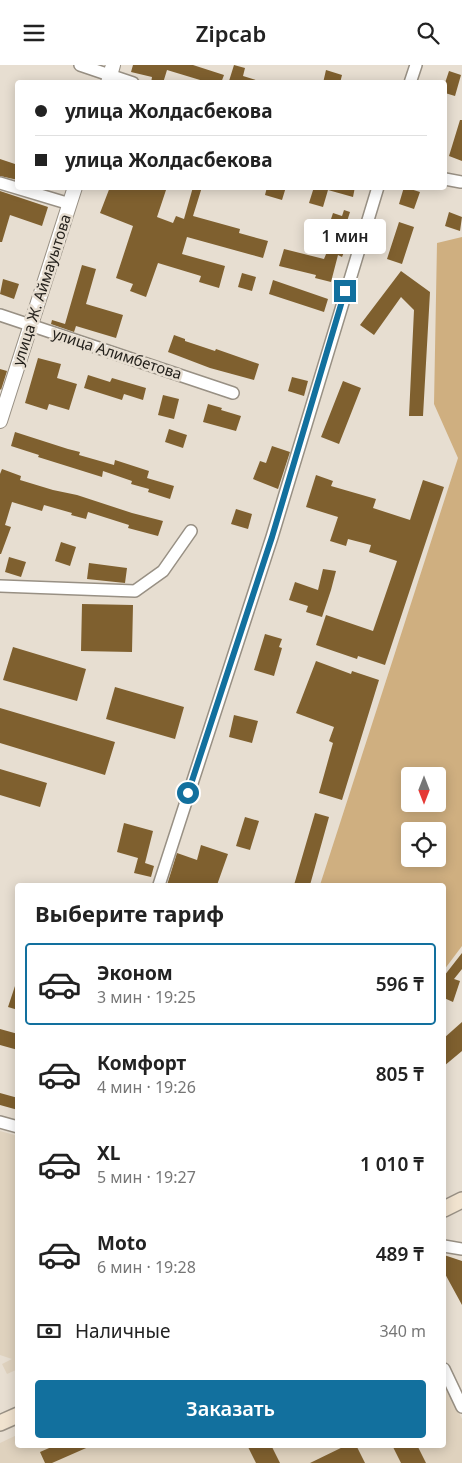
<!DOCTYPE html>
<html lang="ru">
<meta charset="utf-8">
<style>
body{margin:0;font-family:"Noto Sans",sans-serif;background:#f6f6f6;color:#222;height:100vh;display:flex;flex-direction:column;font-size:19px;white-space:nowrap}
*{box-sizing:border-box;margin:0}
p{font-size:16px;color:#767676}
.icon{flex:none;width:28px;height:28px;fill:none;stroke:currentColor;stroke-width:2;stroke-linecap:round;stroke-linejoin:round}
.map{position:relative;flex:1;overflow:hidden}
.panel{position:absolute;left:15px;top:818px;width:431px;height:565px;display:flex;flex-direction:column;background:#fff;border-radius:5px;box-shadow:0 2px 12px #0003}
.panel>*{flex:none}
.guide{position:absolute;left:15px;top:15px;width:432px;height:110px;border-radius:5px;box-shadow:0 2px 12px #0003;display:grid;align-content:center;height:110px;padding:0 20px;background:#fff}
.needle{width:32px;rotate:180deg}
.buttons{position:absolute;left:401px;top:702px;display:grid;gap:10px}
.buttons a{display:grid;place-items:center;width:45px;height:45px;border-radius:5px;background:#fff;box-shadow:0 2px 12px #0003;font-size:25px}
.end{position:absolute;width:22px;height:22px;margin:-11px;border:6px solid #12709e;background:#fff;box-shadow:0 0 0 2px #fff}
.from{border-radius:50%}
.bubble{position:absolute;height:35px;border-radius:5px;background:#fff;box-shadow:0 2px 12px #0003;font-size:16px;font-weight:600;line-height:35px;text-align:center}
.guide b{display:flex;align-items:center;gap:18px;height:48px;font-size:19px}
.guide b+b{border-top:1px solid #e0e0e0}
.guide i{width:12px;height:12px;background:#222}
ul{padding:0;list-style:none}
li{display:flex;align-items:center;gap:15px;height:82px;margin:0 10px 8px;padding:0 10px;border:2px solid transparent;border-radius:5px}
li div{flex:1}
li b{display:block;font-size:19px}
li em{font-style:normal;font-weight:600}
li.current{border-color:#12709e}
li>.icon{width:45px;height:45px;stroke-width:1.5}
h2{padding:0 20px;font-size:22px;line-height:60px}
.pay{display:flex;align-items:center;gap:12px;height:55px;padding:0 20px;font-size:19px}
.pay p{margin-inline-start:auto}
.button{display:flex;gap:10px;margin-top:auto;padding:10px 20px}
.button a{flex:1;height:58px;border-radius:5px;background:#12709e;color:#fff;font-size:20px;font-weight:600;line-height:58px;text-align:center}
header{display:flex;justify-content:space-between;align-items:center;height:65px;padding:0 20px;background:#fff;font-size:22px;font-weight:600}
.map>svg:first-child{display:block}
.built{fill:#dfd2be}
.green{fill:#cfaf80;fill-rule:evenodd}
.building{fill:#7f602f}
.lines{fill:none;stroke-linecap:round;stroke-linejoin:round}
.minor-casing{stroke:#989084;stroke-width:14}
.tertiary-casing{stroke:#989084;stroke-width:16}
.secondary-casing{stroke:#989084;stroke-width:18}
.minor{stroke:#fff;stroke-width:11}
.tertiary{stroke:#fff;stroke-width:14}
.secondary{stroke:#f1e3cf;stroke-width:15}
.route{stroke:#12709e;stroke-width:6}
.labels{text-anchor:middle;stroke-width:5;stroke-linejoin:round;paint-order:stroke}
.street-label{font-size:15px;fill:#24211c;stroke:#e7ded1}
</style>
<header><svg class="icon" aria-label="menu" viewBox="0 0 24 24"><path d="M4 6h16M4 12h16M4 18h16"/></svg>Zipcab<svg class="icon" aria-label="search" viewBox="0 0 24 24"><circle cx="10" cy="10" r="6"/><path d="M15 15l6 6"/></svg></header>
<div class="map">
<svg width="462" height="1398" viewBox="0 0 462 1398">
<rect width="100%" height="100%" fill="#e7ded1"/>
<path class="built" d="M 0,1066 L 18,1071 L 18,1304 L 7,1309 L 2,1299 L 12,1294 L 0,1290 Z
M 444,1317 L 462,1354 L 462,1398 L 0,1398 L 0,1378 L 17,1370 L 18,1380 L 444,1380 Z"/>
<path class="green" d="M 462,172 L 462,881 L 444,905 L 444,820 L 320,820 L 458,393 L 434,339 L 437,178 ZM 410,711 L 438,711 L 438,739 L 410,739 ZM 410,766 L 438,766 L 438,794 L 410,794 Z"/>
<path class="building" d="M 133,0 L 193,0 L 224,10 L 221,18 L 210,18 L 167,5 L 163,18 L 151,18 L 152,12 L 131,7 Z
M 234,0 L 245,3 L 243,11 L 259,16 L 259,18 L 235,18 L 229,16 Z
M 326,5 L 342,10 L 340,18 L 323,18 Z
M 449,6 L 461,10 L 455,31 L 445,28 L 445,18 Z
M 460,55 L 462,55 L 462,96 L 449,91 Z
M 0,94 L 18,100 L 18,115 L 0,111 Z
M 110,122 L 167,122 L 157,152 L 173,158 L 176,151 L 184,154 L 193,122 L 202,122 L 193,151 L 240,164 L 239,168 L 268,176 L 263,193 L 187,172 L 182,189 L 225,201 L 219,223 L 199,217 L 201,211 L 158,198 L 146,232 L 130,226 L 133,219 L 116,213 L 133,161 L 100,148 Z
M 267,122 L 286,122 L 282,135 L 265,130 Z
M 314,122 L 355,122 L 353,132 L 328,125 L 323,142 L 309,138 Z
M 404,122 L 420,127 L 414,144 L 399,139 Z
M 0,126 L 48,142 L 42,161 L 10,150 L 2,177 L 0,177 Z
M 344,145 L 350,147 L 342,172 L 349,175 L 342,192 L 338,190 L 331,217 L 315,213 L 316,210 L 279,201 L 284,184 L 324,194 L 336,165 L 328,163 L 333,148 L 342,151 Z
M 449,147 L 462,152 L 460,166 L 445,161 Z
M 399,157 L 414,162 L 402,199 L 387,194 Z
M 82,200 L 96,204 L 86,239 L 123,250 L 116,273 L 76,261 L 74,267 L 51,259 L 52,255 L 65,259 Z
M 401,206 L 430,227 L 423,351 L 409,351 L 414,245 L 401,232 L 374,270 L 360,260 Z
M 242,208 L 256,212 L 252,226 L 238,222 Z
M 3,214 L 19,219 L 14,234 L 0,229 Z
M 273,215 L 328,234 L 324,247 L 269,229 Z
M 174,270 L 185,274 L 185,276 L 215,286 L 216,284 L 259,299 L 254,315 L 210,303 L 168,287 Z
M 38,293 L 61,299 L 57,313 L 77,319 L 69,345 L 49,339 L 47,345 L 25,338 Z
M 0,304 L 7,306 L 1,325 L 0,324 Z
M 88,310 L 110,317 L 112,313 L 146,323 L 143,335 L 124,329 L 122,335 L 84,323 Z
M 292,312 L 308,316 L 304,331 L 288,326 Z
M 343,316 L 361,323 L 339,379 L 321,372 Z
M 163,330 L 179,334 L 174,354 L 158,350 Z
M 208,339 L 222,343 L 221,345 L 241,351 L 236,366 L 203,357 Z
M 169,364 L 187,370 L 183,383 L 165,377 Z
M 15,367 L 68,384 L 80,387 L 79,390 L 114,400 L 115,395 L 149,406 L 147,413 L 174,421 L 170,434 L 148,427 L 149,424 L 131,419 L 132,416 L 103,406 L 102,412 L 38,392 L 39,390 L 11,381 Z
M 272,381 L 290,387 L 278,424 L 253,414 L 260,396 L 266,398 Z
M 2,404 L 21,411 L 20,415 L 53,425 L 77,430 L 132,448 L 163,456 L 158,471 L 128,463 L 129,460 L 88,447 L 86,454 L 71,450 L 72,448 L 44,440 L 42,446 L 12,437 L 5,460 L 11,462 L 1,489 L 0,489 L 0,409 Z
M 316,410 L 333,416 L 331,421 L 376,434 L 373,443 L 410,455 L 423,415 L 444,422 L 385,600 L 358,591 L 357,594 L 316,580 L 326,550 L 373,566 L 397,496 L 369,487 L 371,480 L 348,474 L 346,481 L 330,476 L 338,452 L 306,442 Z
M 236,444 L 252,449 L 248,464 L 231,459 Z
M 61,477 L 76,482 L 70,501 L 55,496 Z
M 9,492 L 26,497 L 21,512 L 5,507 Z
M 89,498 L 127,503 L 125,518 L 87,514 Z
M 323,504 L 336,506 L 331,525 L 322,552 L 306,547 L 308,541 L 289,535 L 295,517 L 318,525 Z
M 82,539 L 133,540 L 132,587 L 81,586 Z
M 265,569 L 282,574 L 279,582 L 282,583 L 274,611 L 254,605 Z
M 13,582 L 86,604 L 77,636 L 3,615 Z
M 316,596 L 351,609 L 352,606 L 379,615 L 342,735 L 319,728 L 333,678 L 329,676 L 334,662 L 296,648 Z
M 115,622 L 184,642 L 175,674 L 106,654 Z
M 0,643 L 115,677 L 105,710 L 0,678 Z
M 234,650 L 258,656 L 252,678 L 229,672 Z
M 0,704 L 47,718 L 40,742 L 0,730 Z
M 315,748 L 329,752 L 310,820 L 294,820 Z
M 245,752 L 259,756 L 250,785 L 236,781 Z
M 124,758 L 153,766 L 145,798 L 154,801 L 151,812 L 134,808 L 138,793 L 117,787 Z
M 201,780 L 228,789 L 217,820 L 167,820 L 177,788 L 197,795 Z
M 462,888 L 462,904 L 454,914 L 460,916 L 453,937 L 444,933 L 444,911 Z
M 16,918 L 18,919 L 18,945 L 8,942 Z
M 462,957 L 462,986 L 444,1001 L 444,973 Z
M 0,964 L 18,969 L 18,985 L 0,980 Z
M 0,1028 L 18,1033 L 18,1045 L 0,1040 Z
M 444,1190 L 462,1196 L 462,1240 L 444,1207 Z
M 56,1380 L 93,1380 L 52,1398 L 45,1398 L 40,1387 Z
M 247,1380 L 271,1380 L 280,1398 L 256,1398 Z
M 347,1380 L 356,1380 L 365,1398 L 310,1398 Z
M 392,1380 L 417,1380 L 426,1398 L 401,1398 Z"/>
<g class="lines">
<defs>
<path id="minor" d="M 80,0 L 133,18
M 410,18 L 416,0
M 445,114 L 461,117
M 0,118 L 70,139
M 0,250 L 233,328
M 0,521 L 135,526 L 163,506 L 191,466
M 159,820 L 272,472 L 378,122
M 0,1057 L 18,1062
M 444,1181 L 462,1184
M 444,1304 L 462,1342"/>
<path id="tertiary" d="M 108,18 L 113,0
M 0,356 L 75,122"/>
<path id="secondary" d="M 444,1144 L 462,1135
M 0,1358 L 18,1350"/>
</defs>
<use href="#minor" class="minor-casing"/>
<use href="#tertiary" class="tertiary-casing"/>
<use href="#secondary" class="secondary-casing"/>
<use href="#minor" class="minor"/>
<use href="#tertiary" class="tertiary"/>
<use href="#secondary" class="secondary"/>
</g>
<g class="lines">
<path class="route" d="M 188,728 L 272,472 L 345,226"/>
</g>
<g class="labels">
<g class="street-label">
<text transform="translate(42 225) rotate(-72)" y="5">улица Ж. Аймауытова</text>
<text transform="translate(117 289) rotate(18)" y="5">улица Алимбетова</text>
</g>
</g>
</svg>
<div class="buttons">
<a><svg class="needle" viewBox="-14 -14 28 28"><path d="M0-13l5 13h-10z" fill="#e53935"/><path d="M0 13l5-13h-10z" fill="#767676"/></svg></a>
<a><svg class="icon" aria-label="locate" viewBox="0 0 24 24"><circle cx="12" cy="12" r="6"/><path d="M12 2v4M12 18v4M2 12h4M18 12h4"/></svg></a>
</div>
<i class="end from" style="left:188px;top:728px"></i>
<i class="end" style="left:345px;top:226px"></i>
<div class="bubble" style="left:304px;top:154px;width:82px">1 мин</div>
<div class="guide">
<b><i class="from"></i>улица Жолдасбекова</b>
<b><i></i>улица Жолдасбекова</b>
</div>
<section class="panel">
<h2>Выберите тариф</h2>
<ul>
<li class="current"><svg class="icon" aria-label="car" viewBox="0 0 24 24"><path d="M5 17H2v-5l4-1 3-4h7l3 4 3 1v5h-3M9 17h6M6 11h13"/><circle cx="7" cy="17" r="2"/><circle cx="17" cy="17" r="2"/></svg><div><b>Эконом</b><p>3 мин · 19:25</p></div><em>596 ₸</em></li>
<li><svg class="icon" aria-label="car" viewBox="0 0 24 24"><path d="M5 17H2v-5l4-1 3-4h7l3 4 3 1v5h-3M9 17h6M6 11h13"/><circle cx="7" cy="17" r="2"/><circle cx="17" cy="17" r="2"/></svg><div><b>Комфорт</b><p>4 мин · 19:26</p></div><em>805 ₸</em></li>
<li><svg class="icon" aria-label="car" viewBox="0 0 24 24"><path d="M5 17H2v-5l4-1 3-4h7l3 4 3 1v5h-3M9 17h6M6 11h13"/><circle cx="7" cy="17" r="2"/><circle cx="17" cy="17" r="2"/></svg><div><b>XL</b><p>5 мин · 19:27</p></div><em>1 010 ₸</em></li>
<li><svg class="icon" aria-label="car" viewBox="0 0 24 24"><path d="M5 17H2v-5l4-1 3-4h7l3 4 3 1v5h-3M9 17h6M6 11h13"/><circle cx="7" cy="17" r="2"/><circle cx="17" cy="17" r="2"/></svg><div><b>Moto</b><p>6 мин · 19:28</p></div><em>489 ₸</em></li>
</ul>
<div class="pay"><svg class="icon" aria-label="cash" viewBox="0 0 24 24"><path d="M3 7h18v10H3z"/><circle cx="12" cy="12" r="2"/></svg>Наличные<p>340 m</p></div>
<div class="button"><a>Заказать</a></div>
</section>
</div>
